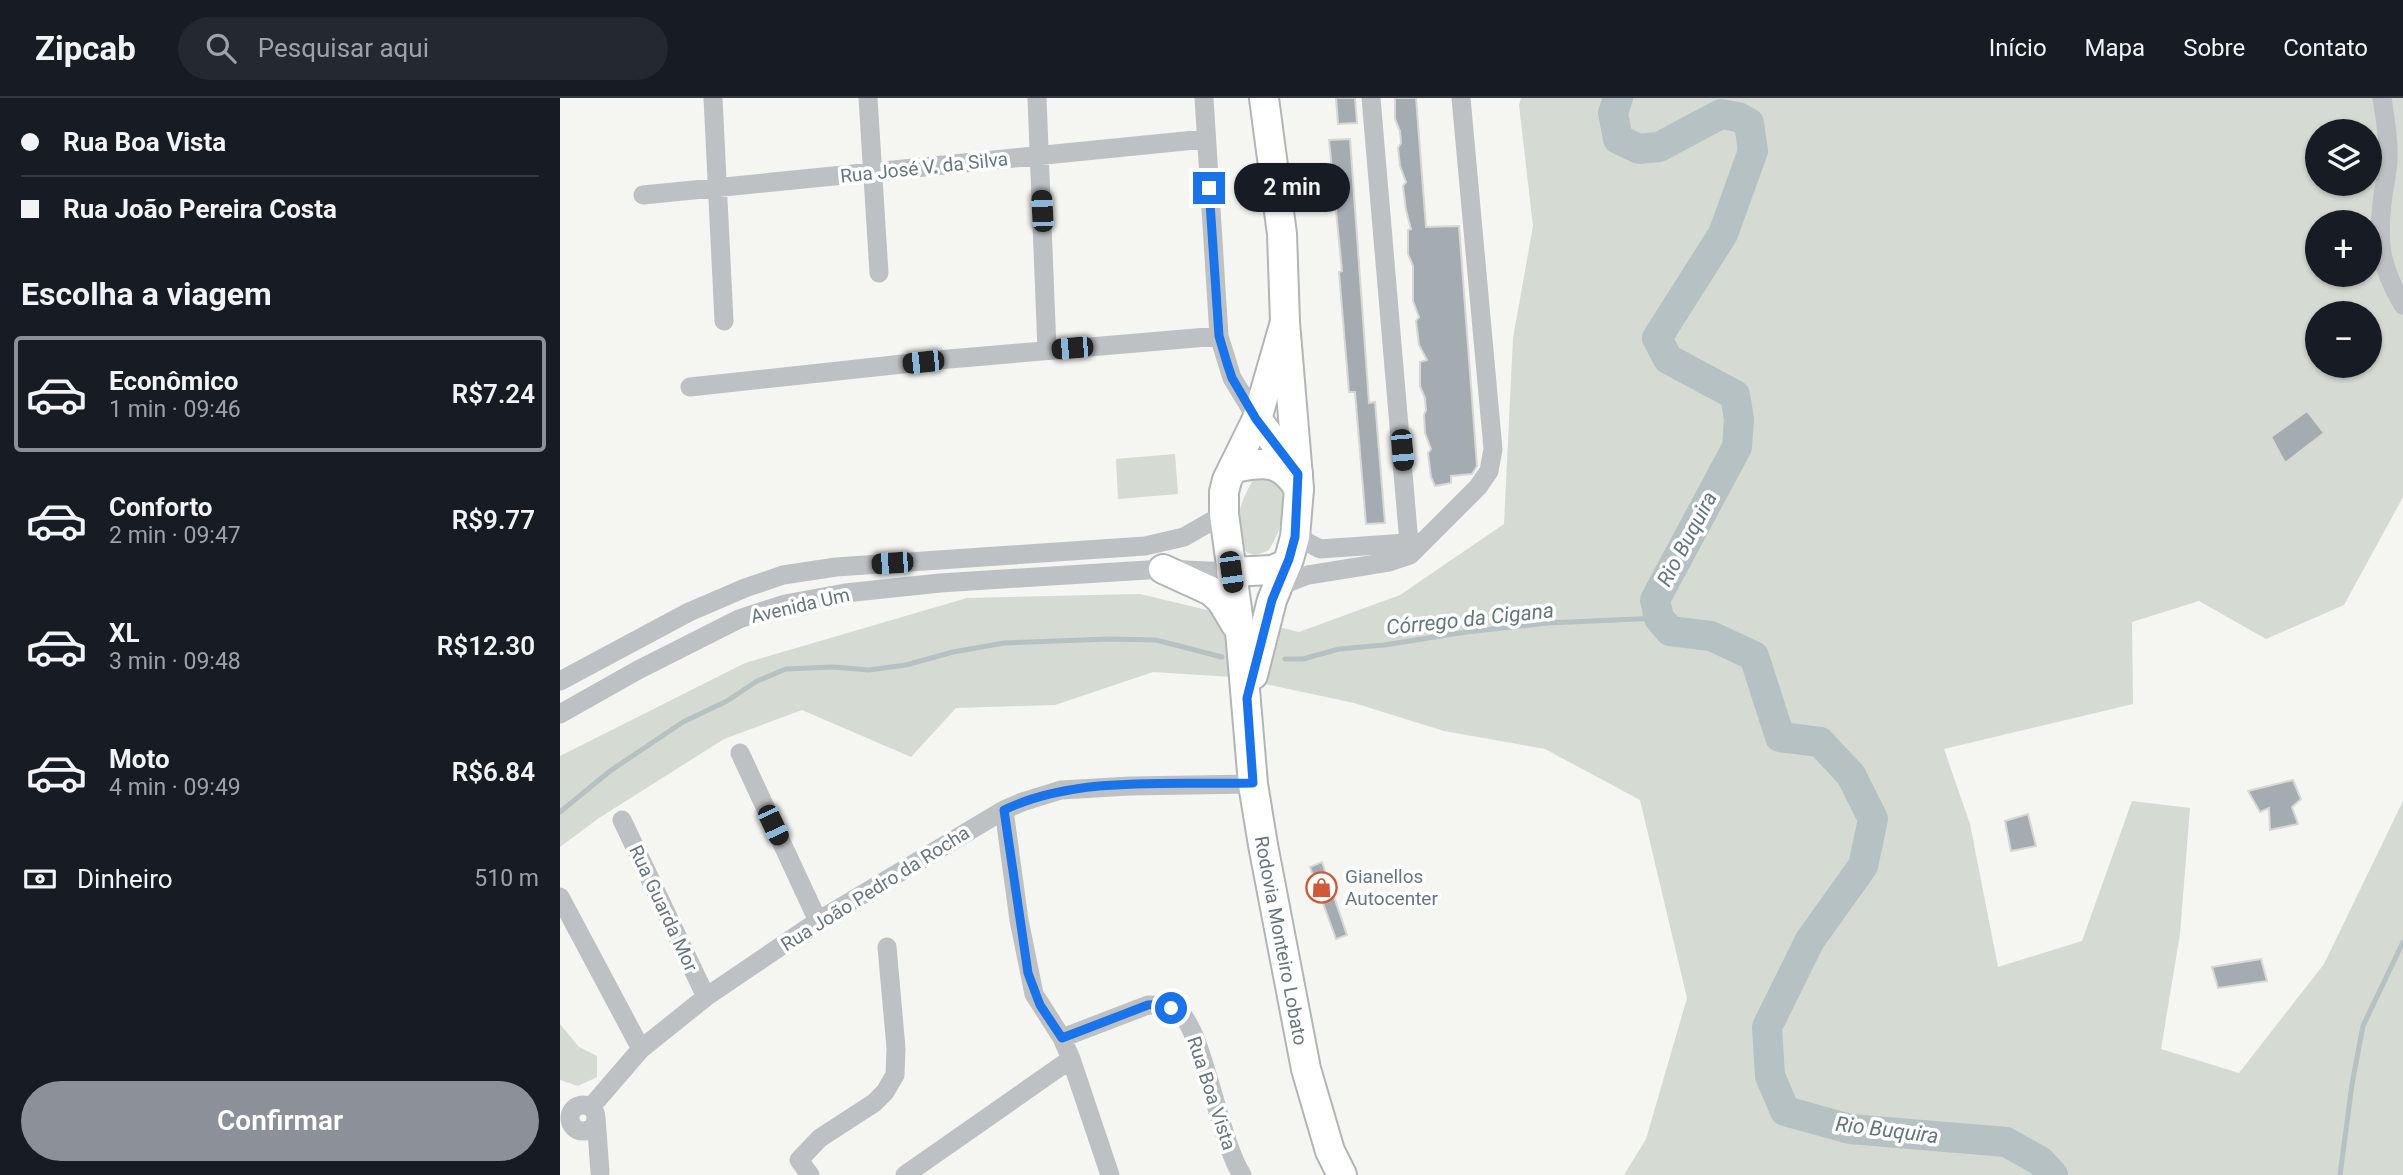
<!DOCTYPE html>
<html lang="pt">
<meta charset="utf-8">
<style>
body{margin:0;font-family:Roboto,sans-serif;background:#242831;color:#f1f3f6;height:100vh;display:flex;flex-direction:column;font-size:26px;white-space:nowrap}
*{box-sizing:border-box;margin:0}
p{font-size:23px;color:#9ea1a6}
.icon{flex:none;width:38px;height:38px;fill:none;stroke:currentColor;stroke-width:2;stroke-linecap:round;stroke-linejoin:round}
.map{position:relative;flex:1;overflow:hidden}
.drawer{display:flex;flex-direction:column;background:#171b24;width:560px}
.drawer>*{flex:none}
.hud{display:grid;align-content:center;height:154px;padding:0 21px;background:#171b24}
.fabs{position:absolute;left:1745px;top:21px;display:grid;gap:14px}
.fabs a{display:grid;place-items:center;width:77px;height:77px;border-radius:50%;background:#171b24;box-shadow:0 2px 5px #0004;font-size:35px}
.end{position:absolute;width:32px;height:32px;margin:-16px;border:9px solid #1a73e8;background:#fff;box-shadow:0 0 0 4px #fff}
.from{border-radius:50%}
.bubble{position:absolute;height:49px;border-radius:24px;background:#171b24;box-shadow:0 2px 5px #0004;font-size:23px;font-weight:600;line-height:49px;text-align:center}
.car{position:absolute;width:21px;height:42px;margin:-21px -10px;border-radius:9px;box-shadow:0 0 5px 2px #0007;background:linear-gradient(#222 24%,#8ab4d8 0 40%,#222 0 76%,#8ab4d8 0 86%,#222 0)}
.hud b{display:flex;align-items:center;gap:24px;height:66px;font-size:26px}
.hud b+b{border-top:2px solid #363941}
.hud i{width:18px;height:18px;background:#f1f3f6}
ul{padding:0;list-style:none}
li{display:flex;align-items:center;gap:21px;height:116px;margin:0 14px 10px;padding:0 7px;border:4px solid transparent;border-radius:7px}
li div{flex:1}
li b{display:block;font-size:26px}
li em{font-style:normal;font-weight:600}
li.active{border-color:#8c9099}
li>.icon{width:63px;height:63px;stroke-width:1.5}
h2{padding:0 21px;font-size:32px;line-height:84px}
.pay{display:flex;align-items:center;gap:18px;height:77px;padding:0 21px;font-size:26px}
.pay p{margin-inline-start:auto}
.primary-button{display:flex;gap:14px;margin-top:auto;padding:14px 21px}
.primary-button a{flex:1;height:80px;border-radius:42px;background:#8c9099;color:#fff;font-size:28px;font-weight:600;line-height:80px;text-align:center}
header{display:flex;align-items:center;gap:42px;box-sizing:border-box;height:98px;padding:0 35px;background:#171b24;border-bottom:2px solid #363941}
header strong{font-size:33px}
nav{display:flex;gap:38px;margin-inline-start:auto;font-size:24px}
.search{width:490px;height:63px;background:#242831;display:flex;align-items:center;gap:18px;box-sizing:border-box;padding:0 24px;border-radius:38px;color:#9ea1a6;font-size:26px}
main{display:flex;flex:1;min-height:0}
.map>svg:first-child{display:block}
.green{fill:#d5dad2;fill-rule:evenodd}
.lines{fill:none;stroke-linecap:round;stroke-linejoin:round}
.stream{stroke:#b6c1c4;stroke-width:5}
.river{stroke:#b6c1c4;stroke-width:30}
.building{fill:#a5acb1;stroke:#d7d7d5;stroke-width:2}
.secondary-casing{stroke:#b0b5b8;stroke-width:32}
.street{stroke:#bdc1c4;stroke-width:19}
.secondary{stroke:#fff;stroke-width:28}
.route{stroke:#1a73e8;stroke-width:9}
.labels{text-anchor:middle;stroke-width:7;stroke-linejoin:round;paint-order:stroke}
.street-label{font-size:19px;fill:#687680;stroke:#fff}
.poi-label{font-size:19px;fill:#687680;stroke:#fff;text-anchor:start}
.water-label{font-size:21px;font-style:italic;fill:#63777c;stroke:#fff}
</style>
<header>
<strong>Zipcab</strong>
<div class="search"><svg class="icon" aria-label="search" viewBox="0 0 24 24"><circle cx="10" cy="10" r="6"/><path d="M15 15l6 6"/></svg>Pesquisar aqui</div>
<nav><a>Início</a><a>Mapa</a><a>Sobre</a><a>Contato</a></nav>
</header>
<main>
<section class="drawer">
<div class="hud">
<b><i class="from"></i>Rua Boa Vista</b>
<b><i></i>Rua João Pereira Costa</b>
</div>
<h2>Escolha a viagem</h2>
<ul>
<li class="active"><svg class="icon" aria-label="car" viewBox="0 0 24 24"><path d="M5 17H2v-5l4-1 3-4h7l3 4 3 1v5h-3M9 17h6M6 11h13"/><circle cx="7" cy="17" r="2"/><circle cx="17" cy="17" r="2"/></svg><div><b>Econômico</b><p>1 min · 09:46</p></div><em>R$7.24</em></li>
<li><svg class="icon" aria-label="car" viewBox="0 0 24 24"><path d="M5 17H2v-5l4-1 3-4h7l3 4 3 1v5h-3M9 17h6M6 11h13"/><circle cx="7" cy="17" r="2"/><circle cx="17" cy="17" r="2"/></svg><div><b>Conforto</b><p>2 min · 09:47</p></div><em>R$9.77</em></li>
<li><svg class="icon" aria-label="car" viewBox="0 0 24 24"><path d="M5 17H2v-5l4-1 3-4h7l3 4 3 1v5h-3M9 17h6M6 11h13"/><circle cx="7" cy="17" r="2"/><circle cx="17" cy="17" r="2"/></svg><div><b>XL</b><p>3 min · 09:48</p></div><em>R$12.30</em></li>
<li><svg class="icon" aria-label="car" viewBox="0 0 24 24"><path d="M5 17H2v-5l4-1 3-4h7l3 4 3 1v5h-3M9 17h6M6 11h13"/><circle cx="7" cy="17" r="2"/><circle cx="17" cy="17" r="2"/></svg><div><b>Moto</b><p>4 min · 09:49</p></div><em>R$6.84</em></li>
</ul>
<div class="pay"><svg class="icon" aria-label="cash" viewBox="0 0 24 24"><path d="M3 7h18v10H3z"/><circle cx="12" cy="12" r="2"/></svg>Dinheiro<p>510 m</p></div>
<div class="primary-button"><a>Confirmar</a></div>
</section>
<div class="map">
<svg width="1843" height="1077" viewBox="0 0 1843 1077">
<rect width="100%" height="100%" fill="#f5f5f2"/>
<path class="green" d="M 961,0 L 1843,0 L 1843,399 L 1784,507 L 1706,541 L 1639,503 L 1572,524 L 1573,606 L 1384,651 L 1410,726 L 1438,869 L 1522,843 L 1572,703 L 1630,710 L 1620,836 L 1601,951 L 1679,975 L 1764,866 L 1843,703 L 1843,1077 L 1064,1077 L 1086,1041 L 1127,900 L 1080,702 L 985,651 L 884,633 L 794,605 L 672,579 L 593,574 L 495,607 L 396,610 L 351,659 L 242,612 L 164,641 L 39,720 L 0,749 L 0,658 L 185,565 L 407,500 L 580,496 L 739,534 L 840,497 L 944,426 L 953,240 L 973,128 L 959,7 ZM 1757,33 L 1810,33 L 1810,86 L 1757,86 ZM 1757,124 L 1810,124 L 1810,177 L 1757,177 ZM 1757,215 L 1810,215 L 1810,268 L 1757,268 Z
M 615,356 L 618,396 L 558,401 L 556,361 Z
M 698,374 L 723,387 C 723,415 724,429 708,453 L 695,457 L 688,455 C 665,434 684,395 698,374 Z
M 0,926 L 19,949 L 37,958 L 37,979 L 18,988 L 0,982 Z"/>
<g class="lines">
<path class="stream" d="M 725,561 L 743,561 L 779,551 L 824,547 L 906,534 L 988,525 L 1099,520
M 0,714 L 50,673 L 123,624 L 167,603 L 197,583 L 226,571 L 273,569 L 309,572 L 346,567 L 393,554 L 444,545 L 549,541 L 596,542 L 662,559
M 1780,1077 L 1792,986 L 1803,928 L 1843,844"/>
<path class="river" d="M 1058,0 L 1053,15 L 1058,41 L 1079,51 L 1099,49 L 1161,16 L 1178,19 L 1189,25 L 1193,53 L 1163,136 L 1097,240 L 1108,261 L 1175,297 L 1179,321 L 1177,349 L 1095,502 L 1099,520 L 1110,533 L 1151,538 L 1194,558 L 1220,639 L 1260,644 L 1291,677 L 1313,721 L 1303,768 L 1250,842 L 1207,929 L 1210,978 L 1225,1013 L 1290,1031 L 1446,1044 L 1480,1063 L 1493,1077"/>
</g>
<path class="building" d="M 776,0 L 795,0 L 797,25 L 778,26 Z
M 835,0 L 856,0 L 866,129 L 899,128 L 917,368 L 912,376 L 891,378 L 891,385 L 875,388 L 871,379 L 868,355 L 871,351 L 865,335 L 864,317 L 866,312 L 865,300 L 860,288 L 860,264 L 867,262 L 859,247 L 856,223 L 859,219 L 853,203 L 853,168 L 848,156 L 848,132 L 851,131 L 846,112 L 843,88 L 846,84 L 840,68 L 838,50 L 841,45 L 840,33 L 835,21 Z
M 790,41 L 809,305 L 815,304 L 825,425 L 806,426 L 795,294 L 789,294 L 779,174 L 782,173 L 769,42 Z
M 1747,313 L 1764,335 L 1725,365 L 1711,339 Z
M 1733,682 L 1741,701 L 1732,709 L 1738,726 L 1710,732 L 1709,710 L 1700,714 L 1688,693 Z
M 1468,716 L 1476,748 L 1451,753 L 1445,723 Z
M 762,764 L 787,837 L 776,841 L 750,769 Z
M 1701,861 L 1707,883 L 1658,890 L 1652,869 Z"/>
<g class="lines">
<defs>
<g id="secondary">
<path id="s1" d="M 725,224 L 697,321 L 667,382 L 664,394 L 664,416 L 680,533 L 693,686 L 703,747 L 746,971 L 770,1053 L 782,1077"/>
<path d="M 697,321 L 738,376"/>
<path d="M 673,370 C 705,364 720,361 739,391"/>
<path d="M 603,471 L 651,493 L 661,502 L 676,527"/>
<path d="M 671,474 L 712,472 L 727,466"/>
<path d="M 693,577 L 712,502 L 729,461 L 735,439 L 739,391 L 725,224 L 722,136 L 704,0"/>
</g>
</defs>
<use href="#secondary" class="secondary-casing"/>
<path class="street" d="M 153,0 L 164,223
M 308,0 L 319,175
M 477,0 L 487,252
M 644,0 L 659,238 L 672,280 L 697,321
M 811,0 L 850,457
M 1822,0 C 1825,20 1829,40 1828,60 C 1828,72 1825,85 1823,97 C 1817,143 1819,166 1843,207
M 83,97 L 645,41
M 130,289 L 389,261 L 659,238
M 736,433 L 747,444 L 760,451 L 860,444
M 717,489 L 748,477 L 829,464 L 850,457 L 918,389 L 929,373 L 933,351 L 901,0
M 0,583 L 129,514 L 185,490 L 223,477 L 276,469 L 585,448 L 624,439 L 664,416
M 0,616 L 78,572 L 179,521 L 225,506 L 285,495 L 380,485 L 603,471 L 671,474
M 180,655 L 258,823
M 444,712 L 459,822 L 474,896 L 502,940 L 511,961 L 550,1077
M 62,722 L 146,899
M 0,799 L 81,951
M 502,940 L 588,907 C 599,907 610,907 619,914 C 643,932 659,1042 682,1077
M10 1020a13 13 0 1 1 26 0a13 13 0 1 1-26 0Z
M 31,1009 L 81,951 L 146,899 L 258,823 L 444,712 L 462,704 L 501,692 L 570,688 L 693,686
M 36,1020 L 40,1074
M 250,1077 L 239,1062 L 260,1040 L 314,1005 L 325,994 L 335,977 L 336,950 L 327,849
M 345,1077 L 511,961"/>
<use href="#secondary" class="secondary"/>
</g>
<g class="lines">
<path class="route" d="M 611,910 L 601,906 L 588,907 L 502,940 L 480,907 L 468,875 L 444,712 C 517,677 613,687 693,685 L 687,600 L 712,502 L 729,461 L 735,439 L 738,376 L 696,321 L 672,280 L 667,265 L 659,238 L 649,90"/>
</g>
<defs>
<symbol id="shop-ring" viewBox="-11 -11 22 22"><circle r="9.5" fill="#fff" stroke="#ce5a3a" stroke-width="1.5"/><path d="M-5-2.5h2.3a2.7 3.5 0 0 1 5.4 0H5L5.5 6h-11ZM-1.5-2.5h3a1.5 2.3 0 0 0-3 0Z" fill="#ce5a3a"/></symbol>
</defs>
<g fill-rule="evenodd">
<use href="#shop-ring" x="744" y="772" width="35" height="35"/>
</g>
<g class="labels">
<g class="street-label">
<text transform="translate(364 69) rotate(-6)" y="7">Rua José V. da Silva</text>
<text transform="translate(240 507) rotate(-13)" y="7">Avenida Um</text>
<text transform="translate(315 790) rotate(-32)" y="7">Rua João Pedro da Rocha</text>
<text transform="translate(104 810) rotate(65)" y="7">Rua Guarda Mor</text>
<text dy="7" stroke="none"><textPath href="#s1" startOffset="634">Rodovia Monteiro Lobato</textPath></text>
<text transform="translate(652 995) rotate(72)" y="7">Rua Boa Vista</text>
</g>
<g class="poi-label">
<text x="785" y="785">Gianellos<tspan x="785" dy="22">Autocenter</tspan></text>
</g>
<g class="water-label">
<text transform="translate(1127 441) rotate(-62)" y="7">Rio Buquira</text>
<text transform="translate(910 521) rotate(-6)" y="7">Córrego da Cigana</text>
<text transform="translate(1327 1032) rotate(7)" y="7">Rio Buquira</text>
</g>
</g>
</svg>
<div class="fabs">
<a><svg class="icon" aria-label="layers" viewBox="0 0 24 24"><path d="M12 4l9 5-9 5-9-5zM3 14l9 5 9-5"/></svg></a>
<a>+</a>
<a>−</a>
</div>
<i class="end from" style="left:611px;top:910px"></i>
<i class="end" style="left:649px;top:90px"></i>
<div class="bubble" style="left:674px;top:65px;width:116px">2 min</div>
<i class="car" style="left:482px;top:113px;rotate:357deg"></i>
<i class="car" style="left:512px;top:250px;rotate:265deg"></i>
<i class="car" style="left:363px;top:264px;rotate:264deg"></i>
<i class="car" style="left:842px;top:352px;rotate:175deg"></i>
<i class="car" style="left:332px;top:465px;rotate:266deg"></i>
<i class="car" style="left:671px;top:474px;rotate:172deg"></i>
<i class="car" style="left:213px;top:727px;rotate:155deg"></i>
</div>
</main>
